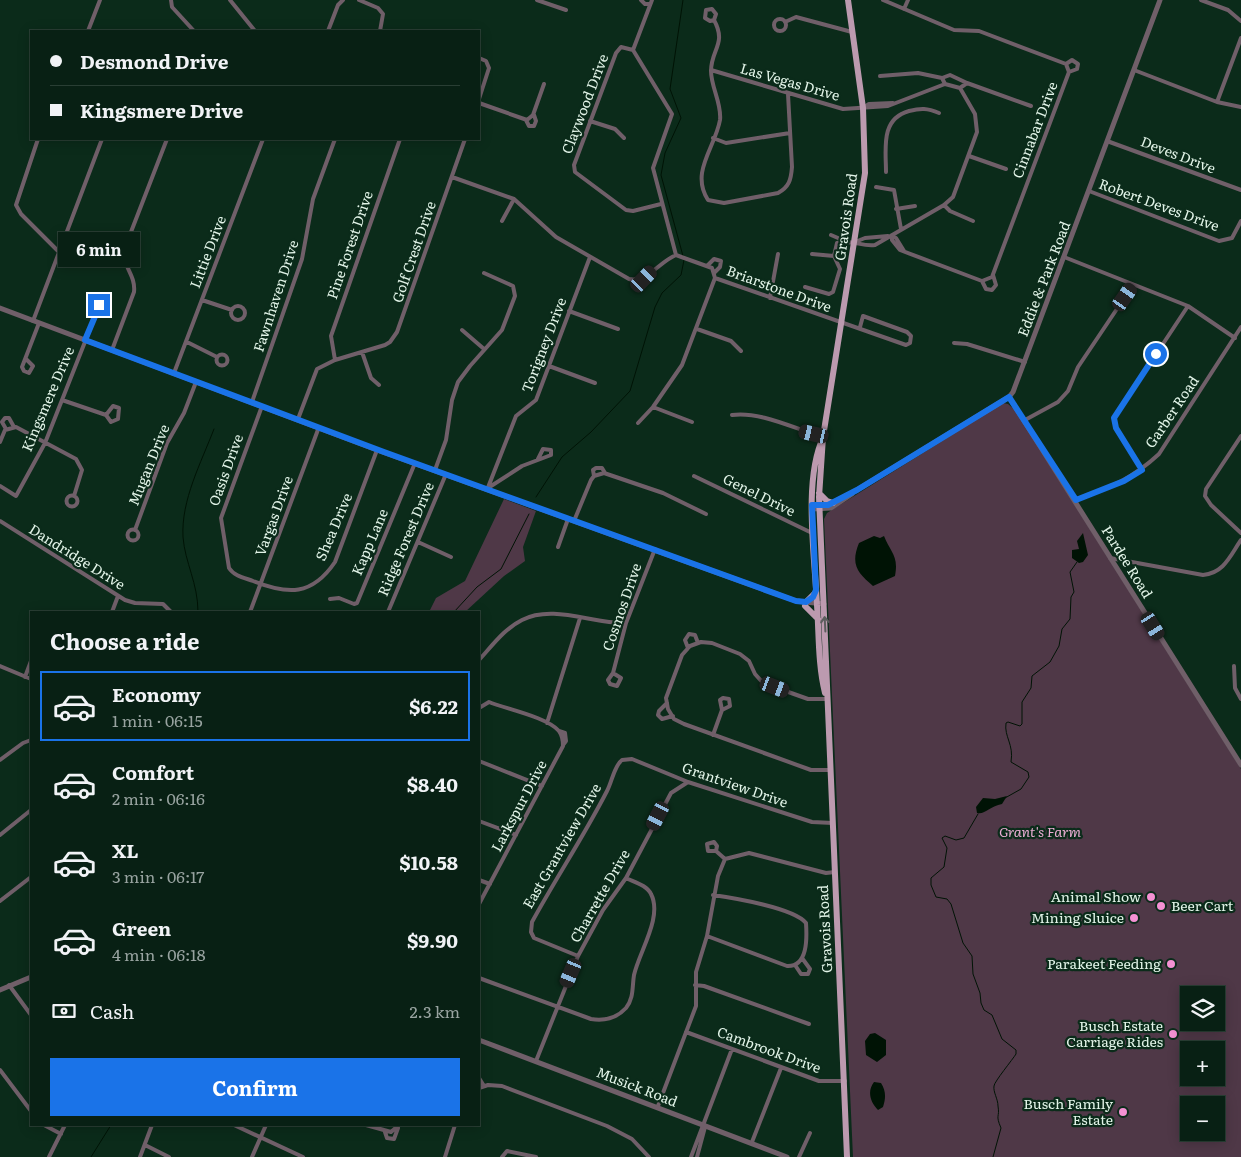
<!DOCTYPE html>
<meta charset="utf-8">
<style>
body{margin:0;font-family:Literata,serif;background:#11281d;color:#f1f3f6;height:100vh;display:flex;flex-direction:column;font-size:19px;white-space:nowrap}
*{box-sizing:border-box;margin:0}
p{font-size:16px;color:#98a3a0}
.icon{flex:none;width:28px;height:28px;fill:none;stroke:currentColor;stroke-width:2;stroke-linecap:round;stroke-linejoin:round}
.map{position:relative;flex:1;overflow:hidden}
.panel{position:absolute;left:30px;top:611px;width:450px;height:515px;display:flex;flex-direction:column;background:#082014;border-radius:0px;box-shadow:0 2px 12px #0003,0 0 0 1px #293e34}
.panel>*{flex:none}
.banner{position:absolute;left:30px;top:30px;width:450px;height:110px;border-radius:0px;box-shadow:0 2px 12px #0003,0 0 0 1px #293e34;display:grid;align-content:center;height:110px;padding:0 20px;background:#082014}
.buttons{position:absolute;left:1180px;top:986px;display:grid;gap:10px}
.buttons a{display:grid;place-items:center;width:45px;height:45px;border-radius:0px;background:#082014;box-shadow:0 2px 12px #0003,0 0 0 1px #293e34;font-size:25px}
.end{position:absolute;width:22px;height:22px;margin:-11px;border:6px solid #1a73e8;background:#fff;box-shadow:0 0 0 2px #fff}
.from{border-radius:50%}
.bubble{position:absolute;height:35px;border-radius:0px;background:#082014;box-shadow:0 2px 12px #0003,0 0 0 1px #293e34;font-size:16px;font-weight:700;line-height:35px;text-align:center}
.car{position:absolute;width:15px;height:30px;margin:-15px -8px;border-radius:6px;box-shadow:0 0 4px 1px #0007;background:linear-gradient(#222 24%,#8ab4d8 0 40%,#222 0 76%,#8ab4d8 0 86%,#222 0)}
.banner b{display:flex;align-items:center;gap:18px;height:48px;font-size:19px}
.banner b+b{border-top:1px solid #293e34}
.banner i{width:12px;height:12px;background:#f1f3f6}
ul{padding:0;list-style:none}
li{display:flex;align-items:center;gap:15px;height:70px;margin:0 10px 8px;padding:0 10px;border:2px solid transparent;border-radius:0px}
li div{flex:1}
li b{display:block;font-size:19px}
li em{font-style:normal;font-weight:700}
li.on{border-color:#1a73e8}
li>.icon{width:45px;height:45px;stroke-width:1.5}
h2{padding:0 20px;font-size:22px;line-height:60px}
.pay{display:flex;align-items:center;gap:12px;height:55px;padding:0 20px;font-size:19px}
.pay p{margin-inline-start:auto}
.primary-button{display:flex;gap:10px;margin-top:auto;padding:10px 20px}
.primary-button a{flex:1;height:58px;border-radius:0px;background:#1a73e8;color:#fff;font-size:20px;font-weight:700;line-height:58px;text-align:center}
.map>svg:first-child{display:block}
.green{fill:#4f3847;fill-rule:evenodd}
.water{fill:#001305}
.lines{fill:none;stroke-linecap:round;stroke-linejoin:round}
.stream{stroke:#001305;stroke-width:1}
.minor{stroke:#705f69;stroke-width:4}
.tertiary{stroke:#705f69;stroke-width:5}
.primary{stroke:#bc9aaf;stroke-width:6}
.oneway{stroke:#5b5d5d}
.route{stroke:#1a73e8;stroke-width:6}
.poi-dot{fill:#f491d3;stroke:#0b2b1a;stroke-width:2}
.labels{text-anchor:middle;stroke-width:4.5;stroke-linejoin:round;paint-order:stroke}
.street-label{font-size:14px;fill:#e2f4e8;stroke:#0b2b1a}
.park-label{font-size:14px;font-style:italic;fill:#ebadd4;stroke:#0b2b1a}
.poi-label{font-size:14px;fill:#e2f4e8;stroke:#0b2b1a;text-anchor:end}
</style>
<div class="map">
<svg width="1241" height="1157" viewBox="0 0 1241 1157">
<rect width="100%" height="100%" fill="#0b2b1a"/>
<path class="green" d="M 1003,403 L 1008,404 L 1015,410 L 1241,769 L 1241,1157 L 853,1157 L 824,519 L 827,513 ZM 1189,995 L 1216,995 L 1216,1022 L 1189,1022 ZM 1189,1050 L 1216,1050 L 1216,1078 L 1189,1078 ZM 1189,1105 L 1216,1105 L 1216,1132 L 1189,1132 Z
M 504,499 L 536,511 L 523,547 L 525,561 L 504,576 L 465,612 L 429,612 L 436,598 L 465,581 Z"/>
<path class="water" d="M 1083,533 L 1088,555 L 1083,562 L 1079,563 L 1072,558 L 1072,550 L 1079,549 L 1077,541 Z
M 874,536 L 880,538 L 884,536 C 890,552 899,555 895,576 L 873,586 C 858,573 850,565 859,543 Z
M 1007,796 L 1002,804 C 990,806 985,815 977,813 L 976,807 L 983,798 L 995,799 Z
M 875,1033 L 886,1040 L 886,1055 L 877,1062 L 866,1055 L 865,1041 L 870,1034 Z
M 874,1082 L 881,1083 C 886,1091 886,1098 883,1107 L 878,1110 C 870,1102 867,1091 874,1082 Z"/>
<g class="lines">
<path class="stream" d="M 683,0 L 670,89 L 681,118 L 665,153 L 661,175 L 683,256
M 536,497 L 562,457 L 591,432 L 630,391 L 655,307 L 662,293 L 681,275 L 684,260
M 198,612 C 198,583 185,563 183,537 C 181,500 201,463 214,429
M 454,612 L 477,587 L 501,569 L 529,514
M 1005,798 L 1021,789 L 1029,777 L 1028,772 L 1011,762 C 1014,744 1004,737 1006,723 L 1008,722 L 1020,726 L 1022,724 L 1022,702 L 1031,688 L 1032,676 L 1050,662 L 1059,646 L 1062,629 L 1070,619 L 1071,597 L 1074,592 L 1070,572 L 1077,562
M 978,814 L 964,838 L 956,840 L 945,836 L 942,838 L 947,848 L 944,867 L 931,878 L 931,885 L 936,897 L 947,899 L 951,904 L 963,943 L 972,956 L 973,974 L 980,993 L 981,1003 L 984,1010 L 992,1015 L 1002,1039 L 1016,1050 L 1016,1054 C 1013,1059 994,1082 994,1086 C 993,1092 998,1099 998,1106 C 1000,1118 995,1114 1001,1128 L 993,1157
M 91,1157 L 111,1125"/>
<path class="minor" d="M 171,0 L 172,7 L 194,31
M 230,0 L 255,31
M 359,0 L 378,8 L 383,14 L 380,31
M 537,0 L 566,10
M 641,0 L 645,4 L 649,4
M 652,0 L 633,50 L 672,114 L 653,168 L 676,255
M 883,0 L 954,30 L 979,31 L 1066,64 L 1069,72 L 992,277 L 982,281 L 974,278 L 900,250 L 892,240 L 892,235
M 1201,0 L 1228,10 L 1241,21
M 904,9 L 908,0
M774 25a6 6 0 1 1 12 0a6 6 0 1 1-12 0Z
M 714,20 L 710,21 L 705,18 L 706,10 L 712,9 L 716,14 L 714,20 C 727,44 711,49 711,71 C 711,87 722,104 720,120 C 715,148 690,172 708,200 L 724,203 L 778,193 C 789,187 791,180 792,167 L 788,94
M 785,22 L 796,17 L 852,32
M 88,31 L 100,0
M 328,31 L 338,5 L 343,0
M 633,50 L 621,47 L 616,53 L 574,165 L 575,172 L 626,210 L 633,211 L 661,204
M 479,58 L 486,61 L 489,68 L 479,99
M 1066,64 L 1072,60 L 1078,64 L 1077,69 L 1069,72
M 711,70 L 843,109 L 888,106 L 945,84
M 1134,70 L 1217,102 L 1241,107
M 880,76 L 918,73 L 942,78 L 945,84 L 960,88 L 967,83 L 1031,106
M 942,78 L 950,75 L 967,83
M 1217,102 L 1241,38
M 479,103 L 527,120 L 533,115 L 544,84
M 863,108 L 869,104 L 893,103
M 526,120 L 529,126 L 534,126 L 536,121 L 534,115
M 590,121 L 615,129 L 624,138
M 713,138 L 726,143 L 790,133
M 38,139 L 16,205 L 21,214 L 59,252
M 1107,141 L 1241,190
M 969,156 L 1006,169
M 886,172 C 886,149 880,119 909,111 C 921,108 927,108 939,113
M 452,177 L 514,199 L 556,237 L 629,279 C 647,283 659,262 676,255 L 712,268 L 715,278 L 682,365 L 653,407 L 638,423
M 876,187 L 894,190 L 901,229
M 1089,191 L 1219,241 L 1232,238 L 1241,221
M 944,205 L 950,211 L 973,221
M 896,209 L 915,206
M 502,221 L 514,199
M 831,235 L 845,241
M 892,235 L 896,238 L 904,251
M 855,242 L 865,238 L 888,236
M 812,254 L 834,256 L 837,243 C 852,239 862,247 875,245 L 944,205 L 953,197 L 977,132 L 975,114 L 960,88
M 1064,257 L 1188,306 L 1235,338
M 124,261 L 118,258 L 117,254 L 125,247
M 708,265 L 714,259 L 721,261 L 720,267 L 715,272
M 715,278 L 906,345 L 910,343 L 911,336 L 907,332 L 863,316 L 860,327
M 982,281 L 986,289 L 992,290 L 996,285 L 993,275
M 805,287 L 829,294 L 833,292 L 840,269 L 834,256
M89.5 303a5.5 5.5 0 1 1 11 0a5.5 5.5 0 1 1-11 0Z
M 770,298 L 778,254
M 202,300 L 232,310
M231 313a7 7 0 1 1 14 0a7 7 0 1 1-14 0Z
M 569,311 L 618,329
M 33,321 L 102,139
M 697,329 L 731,341 L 741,351
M 462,330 L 484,349
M 187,342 L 217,357
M 954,343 L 967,344 L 1025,362
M 112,350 L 134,292 C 136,275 122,266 124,250 L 167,139
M 362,352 L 371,378 L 379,385
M216.5 360a5.5 5.5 0 1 1 11 0a5.5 5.5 0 1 1-11 0Z
M 26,359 L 33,366 L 29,373 L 24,371 L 22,367 L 39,323
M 335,360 L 331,336 L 400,139
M 549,366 L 595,383
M 174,373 L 263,139
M 62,400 L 106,415 L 111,422 L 118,419 L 119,408 L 113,406 L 106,415
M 252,402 L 302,259 L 313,199 L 335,139
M 262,406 L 221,518 L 229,568 C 234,576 245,578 253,581 C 288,595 312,596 335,562 L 377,450
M 653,407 L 692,422
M 732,415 C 760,411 795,429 823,437
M 298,419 L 317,369 L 335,360 L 385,345 L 390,342 L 397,332 L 465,139
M 1025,420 L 1058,402 L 1068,391 L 1078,367 L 1133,285
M 6,429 L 2,422 L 5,418 L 9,418 L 14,427
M 1241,436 L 1206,489 L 1205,496 L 1211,505 L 1241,533
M 0,442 L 5,430 L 16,427 L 76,459 L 82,470 L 74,496
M 435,470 L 446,440 L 452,400 L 458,382 L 470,366 L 502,330 L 515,296 L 513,286 L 484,273
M 1142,470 L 1116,428 L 1114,418 L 1188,306
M 594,476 L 593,470 L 596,468 L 602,468 L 605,473
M 694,476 L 812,533
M 0,486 L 16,496 L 45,443 L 96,314 L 96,308
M 488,488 L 522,466 L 551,455 L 551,450 L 543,449 L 538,459
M 487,490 L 516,416 L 536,400 L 590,257
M66.5 501a5.5 5.5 0 1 1 11 0a5.5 5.5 0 1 1-11 0Z
M 1075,500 C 1110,487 1131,480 1159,454 L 1241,327
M 0,521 L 125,600 L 135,603 L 163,604 L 171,612
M 574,521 L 591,480 L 594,476 L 604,473 L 663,493 L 706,514
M127.5 535a5.5 5.5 0 1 1 11 0a5.5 5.5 0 1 1-11 0Z
M 135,530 L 167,443 L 184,413 L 196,382
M 418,542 L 451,557
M 558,547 L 568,519
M 1110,558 L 1203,575 C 1224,573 1230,556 1241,540
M 330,599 L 339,598 L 354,604 L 357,603 L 415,463
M 112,612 L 118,596
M 250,612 L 319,427
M 388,612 L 446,474
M 688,648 L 685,640 L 689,634 L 695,635 L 698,643
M 479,660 C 492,646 504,629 522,620 C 553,604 593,624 626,623
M 0,666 L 31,679
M 1234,666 L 1235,688 L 1241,699
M 613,673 L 621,678 L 617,686 L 610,684 L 608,680 L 613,673 L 626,623 L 655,549
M 25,677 L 31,661
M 826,699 L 808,699 L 763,683 L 755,674 L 749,661 L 740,654 L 712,643 L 701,642 L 690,646 L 682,655 L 666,698 L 668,709 L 674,719 L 684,724 L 811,770 L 830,770
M 667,703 L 659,711 L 658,715 L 662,719 L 673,716
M 479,708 L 489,702 C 506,709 547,717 559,731 C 562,735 563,741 563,746 L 479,904
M 547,723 L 580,618
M 559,731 L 565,733 L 566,741 L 563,745
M 713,735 L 722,710 L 730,706 L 729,699 L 723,698 L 720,700 L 722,710
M 0,760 L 23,743 L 31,740
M 479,761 L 542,786
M 479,821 L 516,835
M 0,835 L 31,810
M 716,851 L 717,846 L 714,842 L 707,844 L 708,851 L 716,851 L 725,859
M 479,880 L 490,884
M 0,901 L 31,877
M 707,936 L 787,966 C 808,967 807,938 806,923 C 794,908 734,898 713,895
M 578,956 L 534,938 L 531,932 L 532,922 C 556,878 584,836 607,791 C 612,782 614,766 622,760 L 632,759 L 688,782 L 812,822 L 833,823
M 795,965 L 801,974 L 808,974 L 810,969 L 802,958
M 479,978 L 591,1019 C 604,1021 616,1019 626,1008 C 634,998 632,987 634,975 C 639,952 663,917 651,894 C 647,885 634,882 626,878
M 9,985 L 31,1015
M 695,985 L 704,986 L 809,1024
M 686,1032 L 819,1081 L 845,1081
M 536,1061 L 578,956 L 603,910 L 626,878 L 671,793 L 688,782
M 0,1070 L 31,1111
M 479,1078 L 484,1086
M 479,1088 L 488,1085 L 502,1086 L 607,1126 L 632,1139 L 649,1157
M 658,1106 L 696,1006 L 696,972 L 707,936 L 718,876 L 725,859 L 749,853 L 826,873 L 835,872
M 44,1125 L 61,1134
M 234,1125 L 303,1157
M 366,1125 L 391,1132 L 399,1125
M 385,1132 L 387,1138 L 394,1139 L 398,1128
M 752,1142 L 781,1068
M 145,1145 L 169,1157
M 49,1157 L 65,1125
M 140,1157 L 152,1125
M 252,1157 L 266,1125
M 445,1157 L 455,1125
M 502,1157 L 507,1151 L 536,1157
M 691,1157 L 732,1049
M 697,1157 L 705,1127
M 799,1157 L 810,1133"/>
<path class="tertiary" d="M 0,308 L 377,450 L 796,601 L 824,604
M 1009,397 L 1241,765
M 812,505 L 828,505 L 857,490 L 1009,397 L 1013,392 L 1160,0
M 812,509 L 831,508 L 852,494
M 0,990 L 31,977
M 479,1040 L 787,1157"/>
<path class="primary" d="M 823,438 C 803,480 815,558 817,605 C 819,634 818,665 825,693
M 819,493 L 827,501 L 833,503
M 806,602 L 816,592
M 805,606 L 818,619
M 847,1157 L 819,497 L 823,437 L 865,173 L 863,108 L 848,0"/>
</g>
<defs><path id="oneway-shaft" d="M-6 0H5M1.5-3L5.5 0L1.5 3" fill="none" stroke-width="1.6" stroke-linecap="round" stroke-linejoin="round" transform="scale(1.25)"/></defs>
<use class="oneway" href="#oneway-shaft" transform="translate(825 624) rotate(-93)"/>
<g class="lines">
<path class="route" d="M 99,305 L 96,308 L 96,314 L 85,340 L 384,452 L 796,601 L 806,602 L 813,597 L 816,590 L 812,505 L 828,505 L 857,490 L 1009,397 L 1076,500 L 1124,481 L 1142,470 L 1116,428 L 1114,418 L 1156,354"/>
</g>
<g class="poi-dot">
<circle cx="1151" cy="897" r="5"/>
<circle cx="1161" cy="906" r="5"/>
<circle cx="1134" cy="918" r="5"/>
<circle cx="1171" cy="964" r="5"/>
<circle cx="1173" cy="1034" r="5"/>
<circle cx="1123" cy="1112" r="5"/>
</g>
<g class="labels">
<g class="street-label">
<text transform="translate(790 82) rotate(16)" y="5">Las Vegas Drive</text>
<text transform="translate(585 104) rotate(-69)" y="5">Claywood Drive</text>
<text transform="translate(1035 130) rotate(-69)" y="5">Cinnabar Drive</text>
<text transform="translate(1178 155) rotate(21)" y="5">Deves Drive</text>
<text transform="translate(1159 205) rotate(20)" y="5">Robert Deves Drive</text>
<text transform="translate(846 217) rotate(-82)" y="5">Gravois Road</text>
<text transform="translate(350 245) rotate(-71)" y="5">Pine Forest Drive</text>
<text transform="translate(208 252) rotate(-69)" y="5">Littie Drive</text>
<text transform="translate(414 252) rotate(-71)" y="5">Golf Crest Drive</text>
<text transform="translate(1044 279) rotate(-69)" y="5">Eddie &amp; Park Road</text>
<text transform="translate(779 289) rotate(20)" y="5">Briarstone Drive</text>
<text transform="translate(276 296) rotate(-72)" y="5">Fawnhaven Drive</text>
<text transform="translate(544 345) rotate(-69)" y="5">Torigney Drive</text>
<text transform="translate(48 399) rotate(-67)" y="5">Kingsmere Drive</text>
<text transform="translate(1172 412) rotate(-56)" y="5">Garber Road</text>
<text transform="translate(149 465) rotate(-68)" y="5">Mugan Drive</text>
<text transform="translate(226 470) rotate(-70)" y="5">Oasis Drive</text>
<text transform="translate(759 495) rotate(26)" y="5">Genel Drive</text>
<text transform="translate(274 516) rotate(-70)" y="5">Vargas Drive</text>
<text transform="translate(334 527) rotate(-67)" y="5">Shea Drive</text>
<text transform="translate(406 539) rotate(-67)" y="5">Ridge Forest Drive</text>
<text transform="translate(370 542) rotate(-67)" y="5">Kapp Lane</text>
<text transform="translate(77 557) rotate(32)" y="5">Dandridge Drive</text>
<text transform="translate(1127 562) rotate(58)" y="5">Pardee Road</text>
<text transform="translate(622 607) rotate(-71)" y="5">Cosmos Drive</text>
<text transform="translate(735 785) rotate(19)" y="5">Grantview Drive</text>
<text transform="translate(519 806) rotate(-62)" y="5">Larkspur Drive</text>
<text transform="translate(562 846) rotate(-60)" y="5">East Grantview Drive</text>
<text transform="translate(600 896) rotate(-60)" y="5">Charrette Drive</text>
<text transform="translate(825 929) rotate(-93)" y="5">Gravois Road</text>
<text transform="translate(769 1050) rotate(20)" y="5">Cambrook Drive</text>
<text transform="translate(637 1087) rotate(21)" y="5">Musick Road</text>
</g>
<g class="park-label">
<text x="1040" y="837">Grant's Farm</text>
</g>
<g class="poi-label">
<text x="1141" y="902">Animal Show</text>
<text x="1171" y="911" text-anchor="start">Beer Cart</text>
<text x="1124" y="923">Mining Sluice</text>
<text x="1161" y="969">Parakeet Feeding</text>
<text x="1163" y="1031">Busch Estate<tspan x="1163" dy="16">Carriage Rides</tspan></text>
<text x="1113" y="1109">Busch Family<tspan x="1113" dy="16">Estate</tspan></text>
</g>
</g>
</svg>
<div class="buttons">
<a><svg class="icon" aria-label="layers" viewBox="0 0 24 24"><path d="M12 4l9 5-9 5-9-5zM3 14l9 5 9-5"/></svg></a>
<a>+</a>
<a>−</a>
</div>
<i class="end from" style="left:1156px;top:354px"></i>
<i class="end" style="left:99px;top:305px"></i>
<div class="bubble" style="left:58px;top:232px;width:82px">6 min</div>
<i class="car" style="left:644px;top:279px;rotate:44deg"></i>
<i class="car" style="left:1125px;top:297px;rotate:35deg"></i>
<i class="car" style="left:814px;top:434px;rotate:283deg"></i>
<i class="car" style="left:1153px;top:626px;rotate:148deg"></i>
<i class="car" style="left:775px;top:687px;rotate:111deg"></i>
<i class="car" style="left:658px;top:816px;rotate:207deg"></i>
<i class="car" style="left:571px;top:973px;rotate:203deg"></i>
<div class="banner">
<b><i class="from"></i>Desmond Drive</b>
<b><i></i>Kingsmere Drive</b>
</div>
<section class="panel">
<h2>Choose a ride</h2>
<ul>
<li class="on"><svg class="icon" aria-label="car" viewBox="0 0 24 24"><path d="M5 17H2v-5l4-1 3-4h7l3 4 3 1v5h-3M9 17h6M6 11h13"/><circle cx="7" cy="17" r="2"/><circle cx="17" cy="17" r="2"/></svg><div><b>Economy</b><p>1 min · 06:15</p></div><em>$6.22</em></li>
<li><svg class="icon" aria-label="car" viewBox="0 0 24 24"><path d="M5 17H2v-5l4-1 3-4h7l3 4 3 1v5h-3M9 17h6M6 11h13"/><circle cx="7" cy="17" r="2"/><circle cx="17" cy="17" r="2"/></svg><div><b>Comfort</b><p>2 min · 06:16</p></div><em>$8.40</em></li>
<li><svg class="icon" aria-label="car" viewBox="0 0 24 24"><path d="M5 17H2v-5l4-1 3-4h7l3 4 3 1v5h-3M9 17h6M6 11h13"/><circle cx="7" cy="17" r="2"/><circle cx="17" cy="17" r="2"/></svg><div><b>XL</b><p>3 min · 06:17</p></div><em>$10.58</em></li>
<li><svg class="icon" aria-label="car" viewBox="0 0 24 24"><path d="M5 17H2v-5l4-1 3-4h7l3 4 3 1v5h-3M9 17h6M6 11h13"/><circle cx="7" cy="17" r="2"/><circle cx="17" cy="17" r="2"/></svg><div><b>Green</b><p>4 min · 06:18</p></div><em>$9.90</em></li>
</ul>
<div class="pay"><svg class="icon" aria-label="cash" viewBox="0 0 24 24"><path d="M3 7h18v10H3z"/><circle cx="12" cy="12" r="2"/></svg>Cash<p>2.3 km</p></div>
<div class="primary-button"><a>Confirm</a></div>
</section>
</div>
